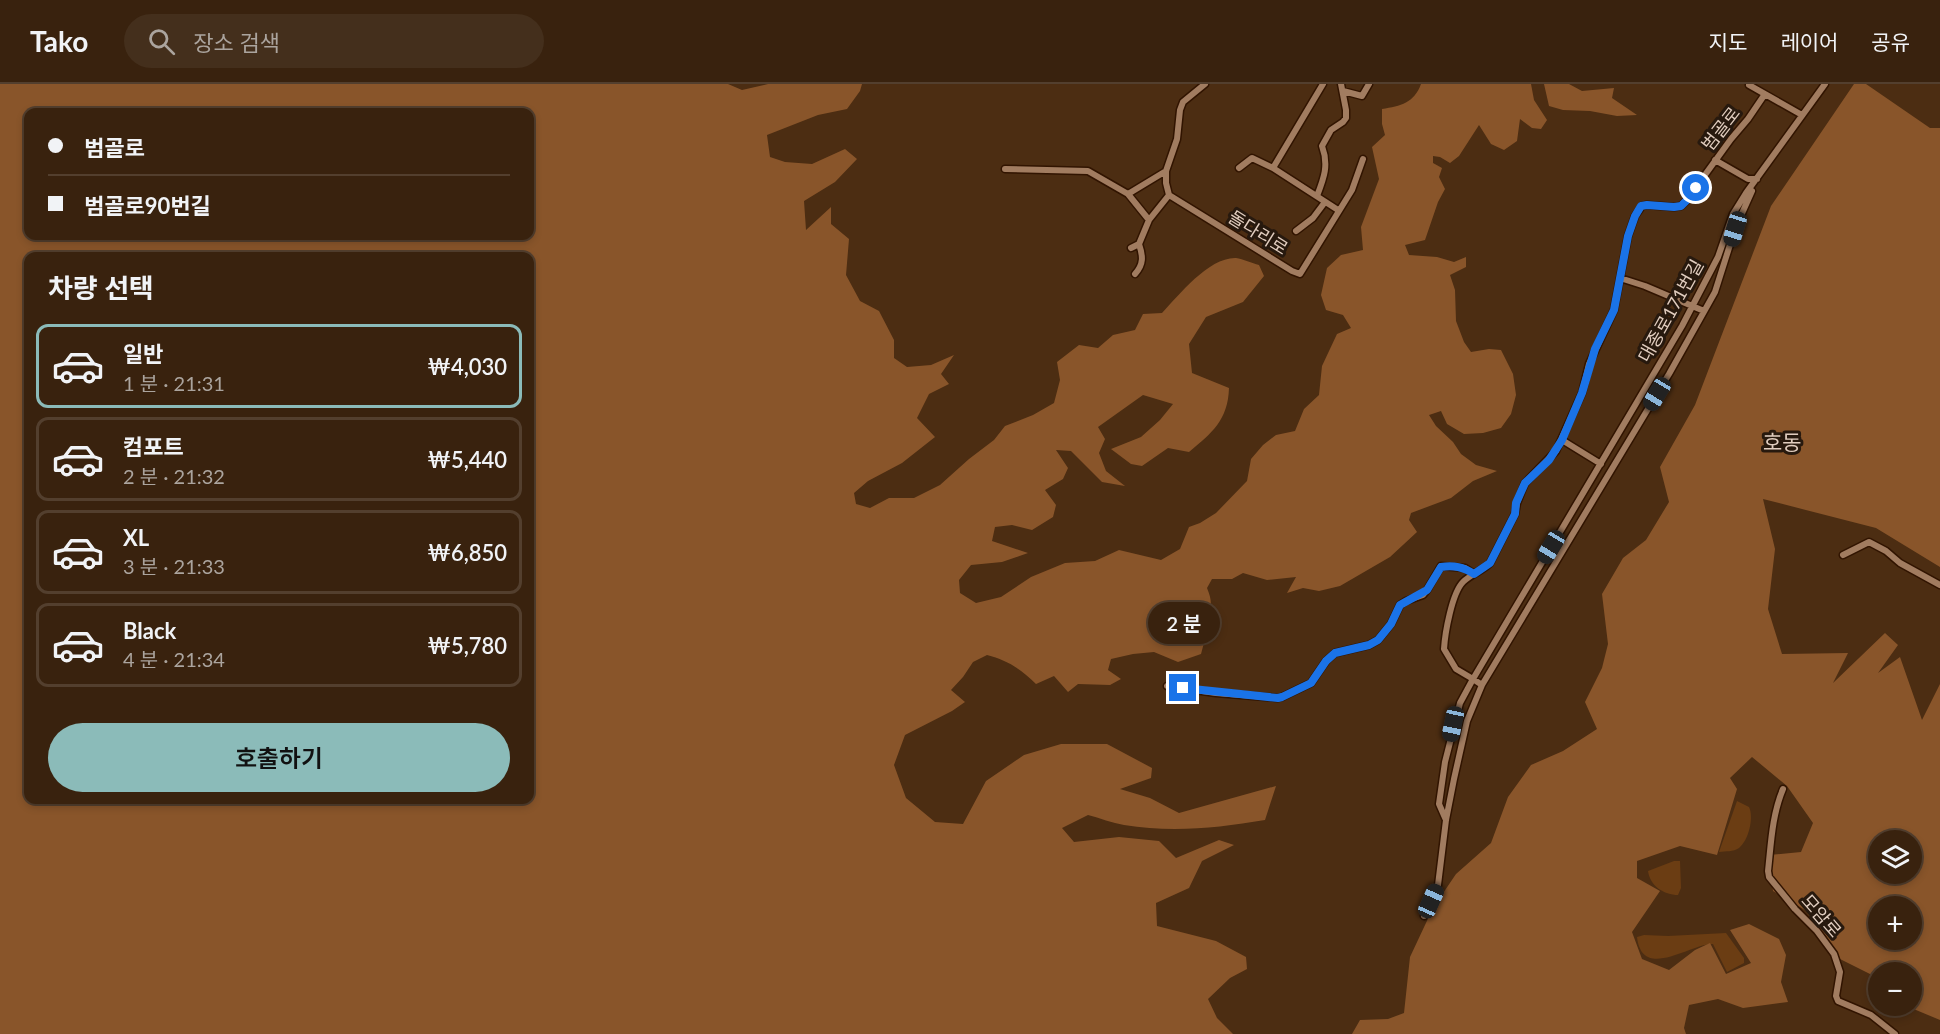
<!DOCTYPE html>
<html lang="ko">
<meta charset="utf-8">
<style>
body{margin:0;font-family:Lato,"Noto Sans KR",sans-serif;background:#442f1c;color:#f1f3f6;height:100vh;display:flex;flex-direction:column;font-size:22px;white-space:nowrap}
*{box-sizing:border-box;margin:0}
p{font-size:20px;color:#aba49e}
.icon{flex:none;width:33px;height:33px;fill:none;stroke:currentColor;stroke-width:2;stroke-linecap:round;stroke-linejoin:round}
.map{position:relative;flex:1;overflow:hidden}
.sheet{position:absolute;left:24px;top:168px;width:510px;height:552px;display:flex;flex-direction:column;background:#39220e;border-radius:12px;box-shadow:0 3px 9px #0003,0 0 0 2px #533f2e}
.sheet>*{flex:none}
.banner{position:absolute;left:24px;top:24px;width:510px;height:132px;border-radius:12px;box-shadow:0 3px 9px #0003,0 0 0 2px #533f2e;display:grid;align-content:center;height:132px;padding:0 24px;background:#39220e}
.controls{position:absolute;left:1868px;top:746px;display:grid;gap:12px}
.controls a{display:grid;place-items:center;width:54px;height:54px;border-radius:50%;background:#39220e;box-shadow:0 3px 9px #0003,0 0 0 2px #533f2e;font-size:30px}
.end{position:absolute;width:27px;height:27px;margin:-14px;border:8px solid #1a73e8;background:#fff;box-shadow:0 0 0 3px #fff}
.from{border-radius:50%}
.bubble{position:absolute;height:42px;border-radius:21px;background:#39220e;box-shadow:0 3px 9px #0003,0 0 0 2px #533f2e;font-size:20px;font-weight:600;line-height:42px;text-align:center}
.car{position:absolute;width:18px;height:36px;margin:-18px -9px;border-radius:8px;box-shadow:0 0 4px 2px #0007;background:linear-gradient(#222 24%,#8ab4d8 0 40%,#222 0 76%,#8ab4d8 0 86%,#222 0)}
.banner b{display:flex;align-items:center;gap:21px;height:57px;font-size:22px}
.banner b+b{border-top:2px solid #533f2e}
.banner i{width:15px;height:15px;background:#f1f3f6}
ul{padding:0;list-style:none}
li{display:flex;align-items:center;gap:18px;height:84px;margin:0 12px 9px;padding:0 12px;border:3px solid #533f2e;border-radius:12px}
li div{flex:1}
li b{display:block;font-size:22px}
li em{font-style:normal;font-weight:600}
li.current{border-color:#8bbbb9}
li>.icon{width:54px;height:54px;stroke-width:1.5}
h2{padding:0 24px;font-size:27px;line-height:72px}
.button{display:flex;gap:12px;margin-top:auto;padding:12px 24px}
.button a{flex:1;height:69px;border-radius:36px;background:#8bbbb9;color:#111;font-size:24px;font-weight:600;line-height:69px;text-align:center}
header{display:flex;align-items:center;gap:36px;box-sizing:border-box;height:84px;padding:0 30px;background:#39220e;border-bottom:2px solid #533f2e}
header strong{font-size:28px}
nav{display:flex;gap:33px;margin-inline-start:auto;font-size:21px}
.search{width:420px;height:54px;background:#442f1c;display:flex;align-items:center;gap:15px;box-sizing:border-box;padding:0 21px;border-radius:33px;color:#aba49e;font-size:22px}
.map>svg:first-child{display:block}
.green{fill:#6b3d13}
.forest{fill:#89552a;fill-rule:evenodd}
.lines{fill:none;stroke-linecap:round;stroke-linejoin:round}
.minor-casing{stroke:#311400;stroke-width:9}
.minor{stroke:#a17c60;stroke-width:6}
.route{stroke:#1a73e8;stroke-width:8}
.labels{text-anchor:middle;stroke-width:6;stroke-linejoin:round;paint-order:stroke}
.street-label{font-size:18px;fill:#e1cdbf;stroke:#27190e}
.quarter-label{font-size:21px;fill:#e1cdbf;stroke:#27190e}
</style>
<header>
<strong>Tako</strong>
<div class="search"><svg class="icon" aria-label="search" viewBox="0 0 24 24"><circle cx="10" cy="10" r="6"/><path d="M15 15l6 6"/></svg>장소 검색</div>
<nav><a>지도</a><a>레이어</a><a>공유</a></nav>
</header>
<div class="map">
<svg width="1940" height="950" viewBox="0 0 1940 950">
<rect width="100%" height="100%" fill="#4c2d12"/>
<path class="green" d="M 1737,717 L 1749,723 C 1754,733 1749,756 1739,764 C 1733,768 1726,767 1719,768 Z
M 1674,777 L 1680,777 L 1681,804 L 1678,811 C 1664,811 1650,802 1648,787 Z
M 1726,849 L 1744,874 L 1744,879 L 1727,888 L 1713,860 C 1691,859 1642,898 1637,853 L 1644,851 L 1668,852 Z"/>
<path class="forest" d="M 0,0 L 728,0 L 742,6 L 768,0 L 862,0 L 860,7 L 847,25 L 818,31 L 767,51 L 770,73 L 785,78 L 812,80 L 845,65 L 857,75 L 835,98 L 804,117 L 806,146 L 831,123 L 831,140 L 849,155 L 846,191 L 860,217 L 879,227 L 894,256 L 894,274 L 907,283 L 931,281 L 954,271 L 941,290 L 949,300 L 929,310 L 917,334 L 935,353 L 902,379 L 868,397 L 854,409 L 856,420 L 870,424 L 889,414 L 914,414 L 940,401 L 969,375 L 994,356 L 1005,342 L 1033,331 L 1054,319 L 1060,296 L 1057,278 L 1079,261 L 1098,264 L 1113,251 L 1135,246 L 1143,230 L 1162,229 C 1179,211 1209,173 1236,174 C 1243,175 1252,179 1259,181 L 1264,192 L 1243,218 L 1206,233 L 1189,260 L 1192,289 L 1229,304 C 1228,336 1212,349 1189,368 L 1168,364 L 1142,382 L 1131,380 L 1111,365 L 1141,353 L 1160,336 L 1173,320 L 1143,311 L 1098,343 L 1105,355 L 1099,369 L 1106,387 L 1125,402 L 1102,398 L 1071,367 L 1056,366 L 1068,384 L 1063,395 L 1045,406 L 1056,421 L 1053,433 L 1032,446 L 1012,441 L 995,443 L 992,457 L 1028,469 L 1002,478 L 971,481 L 959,496 L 960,509 L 976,519 L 1001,513 L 1031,493 L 1065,479 L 1095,477 L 1119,466 L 1161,476 L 1180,465 L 1189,443 L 1200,439 L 1216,429 L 1247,397 L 1251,375 L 1263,361 L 1276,351 L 1295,347 L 1304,325 L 1319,311 L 1322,282 L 1337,250 L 1351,244 L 1343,231 L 1326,226 L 1321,211 L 1327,184 L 1341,171 L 1363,166 L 1361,143 L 1379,95 L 1372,63 L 1385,51 L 1382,40 L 1382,25 C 1401,22 1414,19 1421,0 L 1531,0 L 1534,16 L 1547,36 L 1541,45 L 1532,44 L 1520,35 L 1517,57 L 1504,66 L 1491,60 L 1479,41 L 1459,72 L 1450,79 L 1440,73 L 1433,72 L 1433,79 L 1442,84 L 1439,93 L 1445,105 L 1438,118 L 1425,156 L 1405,161 L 1409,171 L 1437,173 L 1454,178 L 1466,173 L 1466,183 L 1450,191 L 1455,206 L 1456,237 L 1464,258 L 1471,268 L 1489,265 L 1501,266 L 1513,290 L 1516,311 L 1511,330 L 1501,344 L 1483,349 L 1464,350 L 1447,340 L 1441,327 L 1429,331 L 1436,342 L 1453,358 L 1461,370 L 1476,381 L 1497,387 L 1473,397 L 1451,414 L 1411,429 L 1409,436 L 1417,448 L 1390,473 L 1340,502 L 1319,507 L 1303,504 L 1287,509 L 1296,493 L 1267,496 L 1243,489 L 1232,495 L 1212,495 L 1207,504 C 1214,521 1211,526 1201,541 L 1205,555 L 1201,570 L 1178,578 L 1154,568 L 1133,570 L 1111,575 L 1108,586 L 1121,595 L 1110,601 L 1078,600 L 1068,608 L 1054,592 L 1036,600 C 1021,585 1007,576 987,571 L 973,578 L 963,593 L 951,606 L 965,618 L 952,627 L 905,651 L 894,681 L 906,714 L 935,738 L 963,740 L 986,697 L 1024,671 L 1061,660 L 1107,660 L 1152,684 L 1151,694 L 1120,705 L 1150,714 L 1179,729 L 1276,702 L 1265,736 C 1218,744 1172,749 1124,741 C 1112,739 1100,734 1088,731 L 1062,744 L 1074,758 L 1119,753 L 1159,757 L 1176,774 L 1219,756 L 1234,761 L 1202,777 L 1189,804 L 1156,819 L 1157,842 L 1216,857 L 1246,873 L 1247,885 L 1230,894 L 1208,915 L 1217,934 L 1233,950 L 0,950 ZM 28,28 L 530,28 L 530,152 L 28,152 ZM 28,172 L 530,172 L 530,716 L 28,716 Z
M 1544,0 L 1569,0 L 1582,7 L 1614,4 L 1612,14 L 1637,31 L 1617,32 L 1590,27 L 1563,26 L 1549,22 Z
M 1854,0 L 1866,0 L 1930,44 L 1940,44 L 1940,483 L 1876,444 L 1763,415 L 1775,465 L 1768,525 L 1782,570 L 1848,569 L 1833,599 L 1885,549 L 1898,561 L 1878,589 L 1900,573 L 1922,636 L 1940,600 L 1940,936 L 1904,921 L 1911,921 L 1911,888 L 1878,888 L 1877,908 L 1870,890 L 1840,875 L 1810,829 L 1773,807 L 1769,771 L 1801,768 L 1813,739 L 1787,702 L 1752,673 L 1730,694 L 1737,705 L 1717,771 L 1680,762 L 1637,777 L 1637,794 L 1660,807 L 1632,848 L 1642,875 L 1669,886 L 1695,866 L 1710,859 L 1726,890 L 1751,879 L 1730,846 L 1749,840 L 1779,855 L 1786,871 L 1781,898 L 1788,918 L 1743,924 L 1718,915 L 1689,921 L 1684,944 L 1686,950 L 1352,950 L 1360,936 L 1388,935 L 1404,929 L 1410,873 L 1433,824 L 1456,790 L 1491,759 L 1508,713 L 1531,681 L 1563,667 L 1597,645 L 1585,618 L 1602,584 L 1608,560 L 1602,510 L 1623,474 L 1646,456 L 1669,418 L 1660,383 L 1695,321 L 1771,122 ZM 1878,756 L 1911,756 L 1911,789 L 1878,789 ZM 1878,822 L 1911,822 L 1911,855 L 1878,855 Z"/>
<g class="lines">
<defs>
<path id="minor" d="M 1749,1 L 1802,31
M 1343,7 L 1362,12 L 1369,0
M 1765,10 L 1748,35 L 1731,55 L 1686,117 L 1681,122 L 1674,123 L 1647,121 L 1642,122 L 1635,132 L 1628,152 L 1614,226 L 1589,280 L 1582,309 L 1556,367 L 1525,399 L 1517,419 L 1515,430 L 1490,479 C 1482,487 1471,490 1463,498 C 1452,509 1445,549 1444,565 L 1456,585 L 1473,595 L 1682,242 L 1718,173 L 1733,130 L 1746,109 L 1825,0
M 1715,76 L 1748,95 L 1757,95
M 1239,84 L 1252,74 L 1273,84 L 1338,126
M 1273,84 L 1323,0
M 1005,85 L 1088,87 L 1128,110 L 1149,136
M 1128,110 L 1166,87
M 1169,111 L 1292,187 L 1300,190 L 1352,106 L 1363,75
M 1169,111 L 1166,99 L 1166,87 L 1177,55 L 1180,26 L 1183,18 L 1205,0
M 1317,112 C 1324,94 1329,81 1322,62 L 1331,46 L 1343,38 L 1346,34 L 1346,26 L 1341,0
M 1296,147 L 1313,134 L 1325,118
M 1131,164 L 1139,160
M 1135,190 C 1144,180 1143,172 1139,160 L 1149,136 L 1169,111
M 1620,194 L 1645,202 L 1704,227
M 1562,356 L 1601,380
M 1843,471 L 1869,458 L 1886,467 L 1900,479 L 1940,501
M 1167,602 L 1216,609 L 1278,614 L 1282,613 L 1311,599 L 1326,577 L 1335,569 L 1369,561 L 1378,556 L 1391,540 L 1400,521 L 1406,517 L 1423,511 L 1427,506 L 1441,482 L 1465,484 L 1474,490
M 1783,705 C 1772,731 1771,760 1768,787 L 1769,793 L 1795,825 L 1817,847 L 1834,870 L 1840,888 L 1836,912 L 1838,917 L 1871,931 L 1895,950
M 1446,736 L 1439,720 L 1445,678 L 1460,619 L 1473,595 L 1482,601
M 1424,832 L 1438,801 L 1446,736 L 1454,695 L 1467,637 L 1482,601 L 1669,290 L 1715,208 L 1735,145 L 1752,107"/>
</defs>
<use href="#minor" class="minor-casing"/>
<use href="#minor" class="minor"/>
</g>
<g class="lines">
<path class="route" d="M 1183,604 L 1278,614 L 1282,613 L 1311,599 L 1326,577 L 1335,569 L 1369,561 L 1378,556 L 1391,540 L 1400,521 L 1427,506 L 1441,483 C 1454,481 1463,483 1474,490 L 1490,479 L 1515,430 L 1516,419 L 1525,399 L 1549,376 L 1562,356 L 1582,309 L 1595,265 L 1614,226 L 1628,152 L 1635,132 L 1641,122 L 1647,121 L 1674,123 L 1681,122 L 1686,117 L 1696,104"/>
</g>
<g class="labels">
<g class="street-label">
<text transform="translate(1721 45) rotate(-52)" y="6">범골로</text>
<text transform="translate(1258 149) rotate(32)" y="6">돌다리로</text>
<text transform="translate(1671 227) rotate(-61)" y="6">대종로171번길</text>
<text transform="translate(1821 832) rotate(49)" y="6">모암로</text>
</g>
<g class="quarter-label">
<text x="1782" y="366">호동</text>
</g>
</g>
</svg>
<div class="controls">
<a><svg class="icon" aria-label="layers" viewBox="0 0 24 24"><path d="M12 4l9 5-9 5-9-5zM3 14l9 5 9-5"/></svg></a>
<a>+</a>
<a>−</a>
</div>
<i class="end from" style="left:1696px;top:104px"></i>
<i class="end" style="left:1183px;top:604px"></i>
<div class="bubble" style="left:1148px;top:518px;width:72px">2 분</div>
<i class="car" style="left:1735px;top:145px;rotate:197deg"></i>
<i class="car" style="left:1657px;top:310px;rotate:211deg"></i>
<i class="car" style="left:1551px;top:463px;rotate:211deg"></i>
<i class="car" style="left:1453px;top:640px;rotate:192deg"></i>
<i class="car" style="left:1431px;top:817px;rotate:24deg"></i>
<div class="banner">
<b><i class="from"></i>범골로</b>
<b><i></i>범골로90번길</b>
</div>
<section class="sheet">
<h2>차량 선택</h2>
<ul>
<li class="current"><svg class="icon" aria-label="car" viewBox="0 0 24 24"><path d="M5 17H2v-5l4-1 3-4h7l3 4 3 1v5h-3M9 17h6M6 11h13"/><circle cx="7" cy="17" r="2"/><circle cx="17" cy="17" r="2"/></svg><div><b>일반</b><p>1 분 · 21:31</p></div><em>₩4,030</em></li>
<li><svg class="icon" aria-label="car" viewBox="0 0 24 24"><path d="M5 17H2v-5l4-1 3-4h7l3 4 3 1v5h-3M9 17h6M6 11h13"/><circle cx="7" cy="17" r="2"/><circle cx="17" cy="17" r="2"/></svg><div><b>컴포트</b><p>2 분 · 21:32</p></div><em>₩5,440</em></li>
<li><svg class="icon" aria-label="car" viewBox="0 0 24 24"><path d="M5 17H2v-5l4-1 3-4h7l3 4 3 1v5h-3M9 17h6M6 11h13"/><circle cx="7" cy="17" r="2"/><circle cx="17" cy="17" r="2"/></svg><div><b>XL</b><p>3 분 · 21:33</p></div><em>₩6,850</em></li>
<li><svg class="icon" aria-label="car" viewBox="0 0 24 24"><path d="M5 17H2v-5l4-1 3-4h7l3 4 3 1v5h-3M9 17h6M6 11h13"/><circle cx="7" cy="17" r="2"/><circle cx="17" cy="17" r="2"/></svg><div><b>Black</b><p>4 분 · 21:34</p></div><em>₩5,780</em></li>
</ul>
<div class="button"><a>호출하기</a></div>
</section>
</div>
